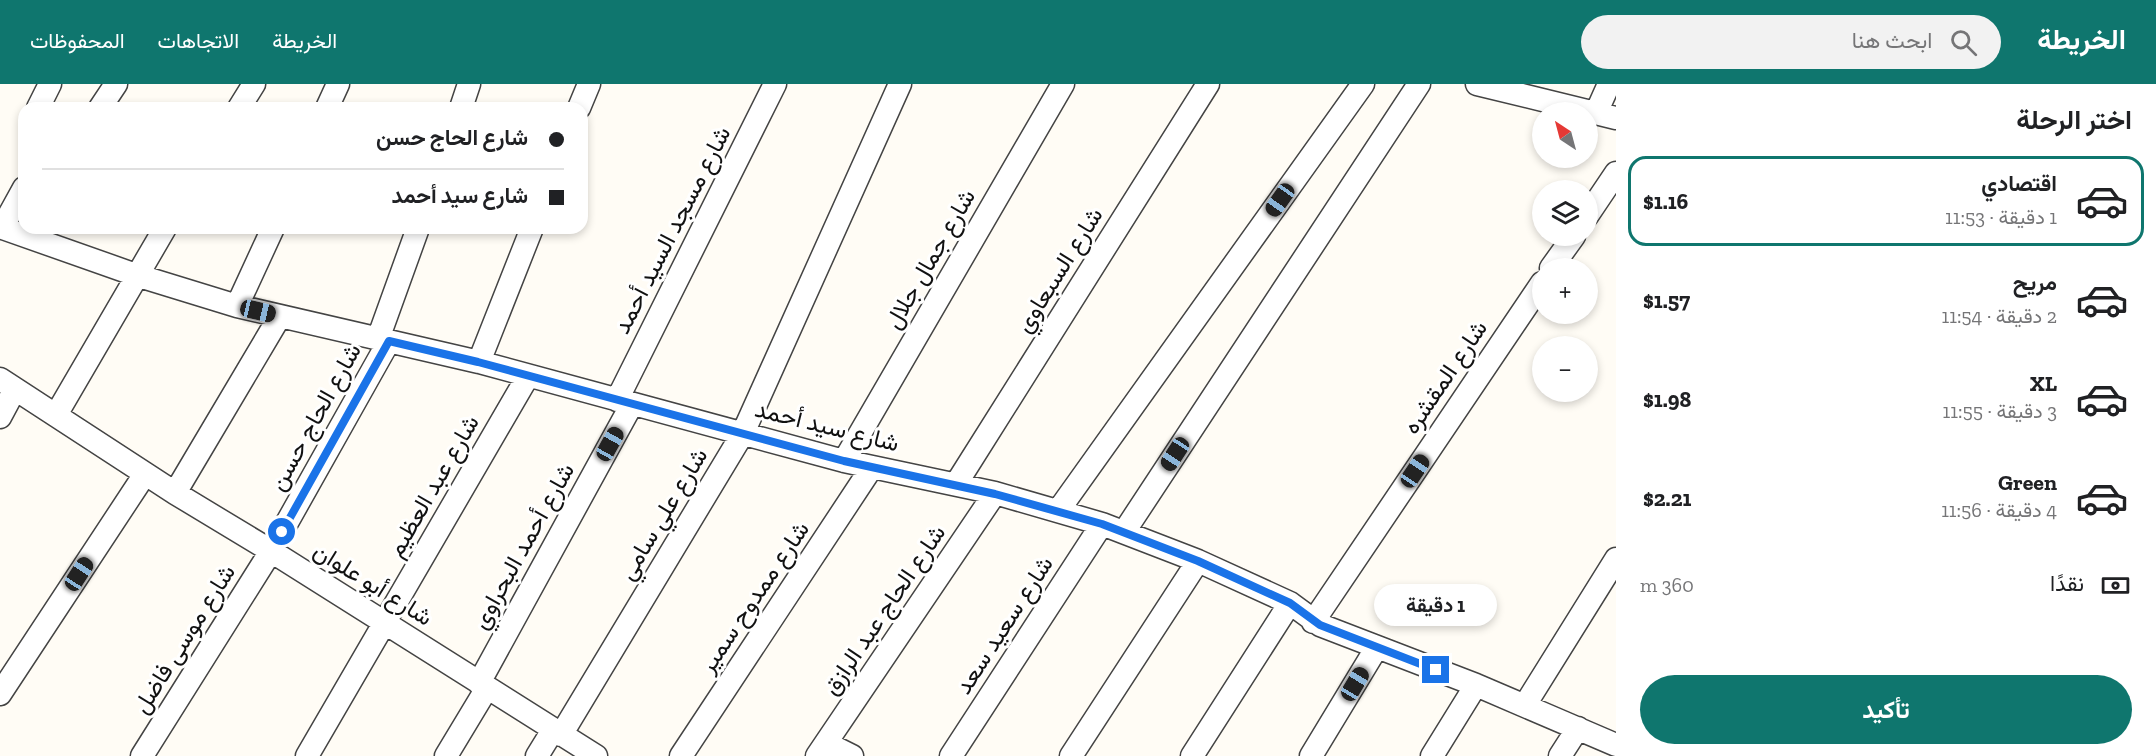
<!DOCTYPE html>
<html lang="ar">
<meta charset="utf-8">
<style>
body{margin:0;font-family:"Zilla Slab",Vazirmatn,serif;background:#f2f2f2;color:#202124;direction:rtl;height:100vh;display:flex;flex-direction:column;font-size:22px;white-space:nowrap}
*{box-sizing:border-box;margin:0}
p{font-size:20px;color:#757577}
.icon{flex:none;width:33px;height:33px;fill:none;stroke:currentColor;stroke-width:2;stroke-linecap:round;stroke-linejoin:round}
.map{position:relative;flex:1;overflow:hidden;direction:ltr}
.side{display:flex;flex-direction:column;background:#fff;width:540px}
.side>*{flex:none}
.guide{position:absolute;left:18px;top:18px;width:570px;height:132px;border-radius:18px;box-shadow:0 3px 9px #0003;direction:rtl;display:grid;align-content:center;height:132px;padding:0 24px;background:#fff}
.needle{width:39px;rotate:324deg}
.fabs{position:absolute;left:1532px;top:18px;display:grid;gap:12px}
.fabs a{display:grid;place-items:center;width:66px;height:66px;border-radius:50%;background:#fff;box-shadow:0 3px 9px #0003;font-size:30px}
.end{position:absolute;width:27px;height:27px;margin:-14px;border:8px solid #1a73e8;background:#fff;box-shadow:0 0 0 3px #fff}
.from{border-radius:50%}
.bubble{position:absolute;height:42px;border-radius:21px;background:#fff;box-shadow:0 3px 9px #0003;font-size:20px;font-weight:700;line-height:42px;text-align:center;direction:rtl}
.car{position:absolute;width:18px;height:36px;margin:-18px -9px;border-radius:8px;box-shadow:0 0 4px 2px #0007;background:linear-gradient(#222 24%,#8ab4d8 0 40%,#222 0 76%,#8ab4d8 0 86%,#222 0)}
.guide b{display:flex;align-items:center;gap:21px;height:57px;font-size:22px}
.guide b+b{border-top:2px solid #e0e0e0}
.guide i{width:15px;height:15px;background:#202124}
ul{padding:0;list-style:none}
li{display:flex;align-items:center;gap:18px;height:90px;margin:0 12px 9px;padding:0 12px;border:3px solid transparent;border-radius:18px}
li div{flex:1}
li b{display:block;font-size:22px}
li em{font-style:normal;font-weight:700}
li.on{border-color:#0f766e}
li>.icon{width:54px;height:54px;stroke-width:1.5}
h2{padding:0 24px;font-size:27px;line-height:72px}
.pay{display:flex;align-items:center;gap:15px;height:66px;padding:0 24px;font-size:22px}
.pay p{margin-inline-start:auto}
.action{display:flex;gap:12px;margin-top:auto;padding:12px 24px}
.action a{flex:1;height:69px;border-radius:36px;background:#0f766e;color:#fff;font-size:24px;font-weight:700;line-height:69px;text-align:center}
header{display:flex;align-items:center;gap:36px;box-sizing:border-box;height:84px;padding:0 30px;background:#0f766e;color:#fff}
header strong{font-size:28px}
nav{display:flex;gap:33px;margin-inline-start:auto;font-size:21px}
.search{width:420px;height:54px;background:#f2f2f2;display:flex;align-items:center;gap:15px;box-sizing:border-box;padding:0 21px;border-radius:33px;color:#757577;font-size:22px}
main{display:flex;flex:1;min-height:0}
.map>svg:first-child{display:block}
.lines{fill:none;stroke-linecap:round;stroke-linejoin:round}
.street-casing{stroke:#444;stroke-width:25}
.street{stroke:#fff;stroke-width:22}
.route{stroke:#1a73e8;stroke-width:8}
.labels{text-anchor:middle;stroke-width:6;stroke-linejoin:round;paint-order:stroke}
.street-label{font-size:24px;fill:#111;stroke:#fff}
</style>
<header>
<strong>الخريطة</strong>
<div class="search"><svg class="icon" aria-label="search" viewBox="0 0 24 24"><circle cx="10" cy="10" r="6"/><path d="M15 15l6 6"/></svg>ابحث هنا</div>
<nav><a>الخريطة</a><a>الاتجاهات</a><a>المحفوظات</a></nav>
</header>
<main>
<section class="side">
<h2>اختر الرحلة</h2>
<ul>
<li class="on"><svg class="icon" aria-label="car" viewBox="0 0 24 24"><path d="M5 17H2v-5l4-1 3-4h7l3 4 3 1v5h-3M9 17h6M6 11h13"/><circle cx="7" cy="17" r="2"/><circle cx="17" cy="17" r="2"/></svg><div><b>اقتصادي</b><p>1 دقيقة · 11:53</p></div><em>$1.16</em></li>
<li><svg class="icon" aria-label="car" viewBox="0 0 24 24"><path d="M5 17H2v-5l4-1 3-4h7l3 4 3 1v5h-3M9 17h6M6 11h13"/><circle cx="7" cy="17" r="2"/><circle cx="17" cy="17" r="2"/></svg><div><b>مريح</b><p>2 دقيقة · 11:54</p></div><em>$1.57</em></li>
<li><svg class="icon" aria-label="car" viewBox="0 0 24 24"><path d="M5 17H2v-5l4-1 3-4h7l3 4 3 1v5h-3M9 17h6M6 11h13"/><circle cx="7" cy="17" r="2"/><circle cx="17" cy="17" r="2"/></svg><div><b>XL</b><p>3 دقيقة · 11:55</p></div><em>$1.98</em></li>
<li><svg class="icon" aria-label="car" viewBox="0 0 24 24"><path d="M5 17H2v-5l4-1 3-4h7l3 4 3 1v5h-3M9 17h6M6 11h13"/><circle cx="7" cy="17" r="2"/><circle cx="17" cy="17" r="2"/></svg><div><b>Green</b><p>4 دقيقة · 11:56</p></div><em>$2.21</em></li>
</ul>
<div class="pay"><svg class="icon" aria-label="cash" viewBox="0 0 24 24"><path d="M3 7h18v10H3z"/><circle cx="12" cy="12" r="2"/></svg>نقدًا<p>360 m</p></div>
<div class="action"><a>تأكيد</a></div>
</section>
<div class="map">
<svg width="1616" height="672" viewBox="0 0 1616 672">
<rect width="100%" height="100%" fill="#fffcf5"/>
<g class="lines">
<defs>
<path id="street" d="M 1477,0 L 1616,34
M 38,24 L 50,0
M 100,24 L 116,0
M 239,24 L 254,0
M 327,24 L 338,0
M 461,24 L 469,0
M 579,24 L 589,0
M 1596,29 L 1609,0
M 1587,132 L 1616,89
M 0,143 L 136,191 L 237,222 L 479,278 L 844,377 L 995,409 L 1102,440 L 1198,477 L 1290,519 L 1320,541 L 1476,601 L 1616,661
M 2,144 L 24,104
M 1551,184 L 1574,152
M 237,222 L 273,144
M 378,255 L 418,144
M 479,278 L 532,144
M 0,295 L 175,409 L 271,467 L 596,672
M 617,316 L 775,0
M 56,331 L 165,144
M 0,333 L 15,305
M 844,377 L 1063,0
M 956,400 L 1208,0
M 175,409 L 280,232
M 1058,427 L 1363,0
M 1124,448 L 1419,0
M 1313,538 L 1542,199
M 479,599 L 632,320
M 0,610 L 145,390
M 1525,621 L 1616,475
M 561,651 L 743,349 L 900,0
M 826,659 L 852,672
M 142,672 L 271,467 L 389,257
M 307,672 L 528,292
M 446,672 L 487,604
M 537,672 L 553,646
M 681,672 L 872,383
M 817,672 L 995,409
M 951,672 L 1102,440
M 1071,672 L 1198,477
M 1192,672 L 1290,519
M 1311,672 L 1377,563
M 1432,672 L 1476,601
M 1560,672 L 1578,644"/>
</defs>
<use href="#street" class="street-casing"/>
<use href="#street" class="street"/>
</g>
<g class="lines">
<path class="route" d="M 282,448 L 389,257 L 478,278 L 844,377 L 995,410 L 1102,440 L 1198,477 L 1290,519 L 1320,541 L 1436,586"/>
</g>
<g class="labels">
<g class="street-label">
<text transform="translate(672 146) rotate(-63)" y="8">شارع مسجد السيد أحمد</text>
<text transform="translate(930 175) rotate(-60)" y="8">شارع جمال جلال</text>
<text transform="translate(1059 186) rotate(-58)" y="8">شارع السبعاوي</text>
<text transform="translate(1445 293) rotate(-56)" y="8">شارع المقشره</text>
<text transform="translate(315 333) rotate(-61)" y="8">شارع الحاج حسن</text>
<text transform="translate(827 342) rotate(14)" y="8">شارع سيد أحمد</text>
<text transform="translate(433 402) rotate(-60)" y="8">شارع عبد العظيم</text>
<text transform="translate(663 430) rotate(-59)" y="8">شارع علي سامي</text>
<text transform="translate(523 462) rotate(-61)" y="8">شارع أحمد البحراوي</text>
<text transform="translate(373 500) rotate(32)" y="8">شارع أبو علوان</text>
<text transform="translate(754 513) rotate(-56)" y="8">شارع ممدوح سمير</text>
<text transform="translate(884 526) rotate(-56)" y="8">شارع الحاج عبد الرازق</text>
<text transform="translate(1004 541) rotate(-57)" y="8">شارع سعيد سعد</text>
<text transform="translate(184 555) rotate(-58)" y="8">شارع موسى فاضل</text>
</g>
</g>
</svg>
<div class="fabs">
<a><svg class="needle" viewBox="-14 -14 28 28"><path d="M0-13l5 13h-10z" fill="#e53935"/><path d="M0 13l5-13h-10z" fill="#757577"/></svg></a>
<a><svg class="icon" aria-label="layers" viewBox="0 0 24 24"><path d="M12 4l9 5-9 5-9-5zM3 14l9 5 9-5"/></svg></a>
<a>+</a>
<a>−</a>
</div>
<i class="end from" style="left:282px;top:448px"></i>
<i class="end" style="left:1436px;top:586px"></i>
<div class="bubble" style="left:1374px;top:500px;width:123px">1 دقيقة</div>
<i class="car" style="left:1280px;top:116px;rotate:215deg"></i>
<i class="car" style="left:258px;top:227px;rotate:103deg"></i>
<i class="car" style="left:610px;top:360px;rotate:29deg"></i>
<i class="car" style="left:1175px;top:370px;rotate:213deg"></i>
<i class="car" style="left:1415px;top:387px;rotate:34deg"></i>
<i class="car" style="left:79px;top:490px;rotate:33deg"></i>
<i class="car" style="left:1355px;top:600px;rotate:31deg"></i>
<div class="guide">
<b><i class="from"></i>شارع الحاج حسن</b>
<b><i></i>شارع سيد أحمد</b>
</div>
</div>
</main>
